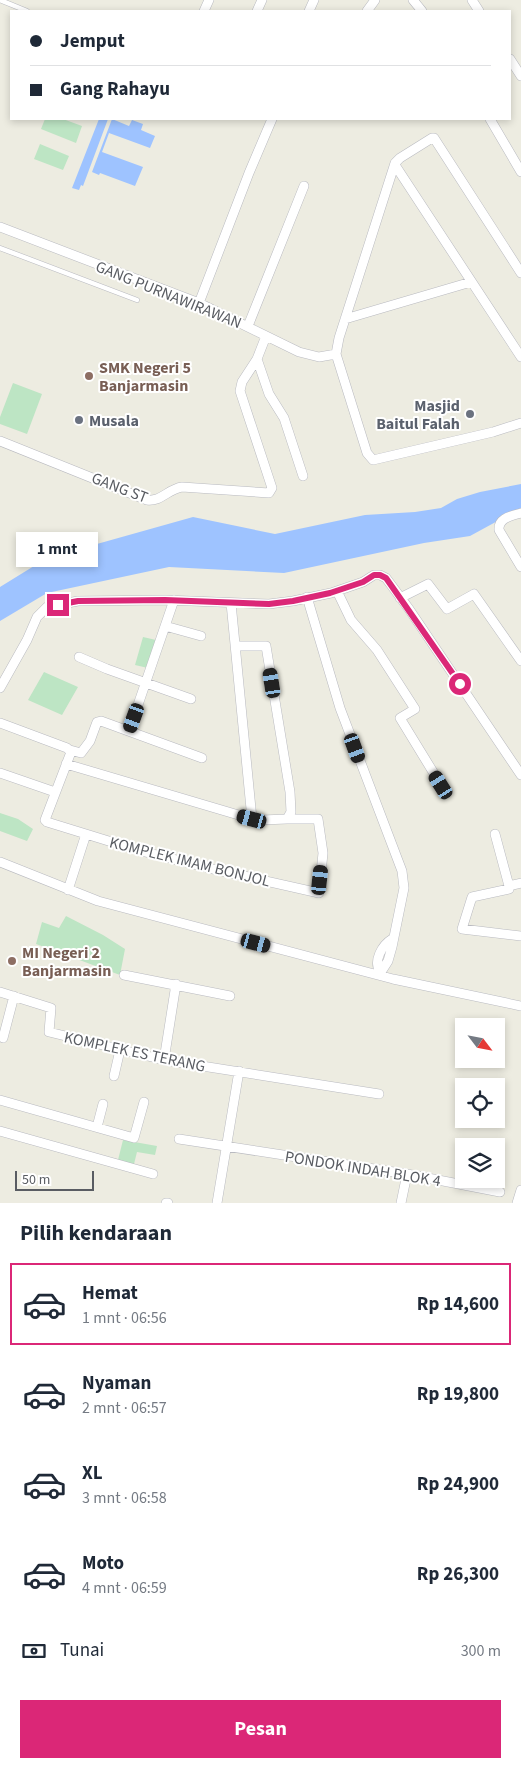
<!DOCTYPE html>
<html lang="id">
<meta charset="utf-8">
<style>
body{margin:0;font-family:"Source Sans 3",sans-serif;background:#f6f6f7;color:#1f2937;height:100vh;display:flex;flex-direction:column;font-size:19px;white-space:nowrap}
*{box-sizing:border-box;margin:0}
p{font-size:16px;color:#747a83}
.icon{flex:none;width:28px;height:28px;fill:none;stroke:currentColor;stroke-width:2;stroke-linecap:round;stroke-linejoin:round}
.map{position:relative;height:1203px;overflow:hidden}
.drawer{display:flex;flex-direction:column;background:#fff;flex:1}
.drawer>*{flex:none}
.banner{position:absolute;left:10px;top:10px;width:501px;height:110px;border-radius:0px;box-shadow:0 2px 8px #0003;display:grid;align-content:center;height:110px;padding:0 20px;background:#fff}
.needle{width:32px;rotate:122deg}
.controls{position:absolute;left:455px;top:1018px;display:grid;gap:10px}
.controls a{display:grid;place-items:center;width:50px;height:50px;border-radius:0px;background:#fff;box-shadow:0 2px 8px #0003;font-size:25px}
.scale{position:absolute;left:15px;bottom:12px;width:79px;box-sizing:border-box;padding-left:5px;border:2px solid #595c62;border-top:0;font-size:14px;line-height:18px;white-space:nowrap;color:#595c62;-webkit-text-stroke:4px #fff;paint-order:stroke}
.end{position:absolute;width:22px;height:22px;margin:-11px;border:6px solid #db2777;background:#fff;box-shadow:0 0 0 2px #fff}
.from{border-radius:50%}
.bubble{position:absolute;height:35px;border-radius:0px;background:#fff;box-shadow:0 2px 8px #0003;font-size:16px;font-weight:700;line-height:35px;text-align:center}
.car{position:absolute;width:15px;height:30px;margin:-15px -8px;border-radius:6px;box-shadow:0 0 4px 1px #0007;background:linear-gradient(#222 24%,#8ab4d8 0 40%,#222 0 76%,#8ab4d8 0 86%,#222 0)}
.banner b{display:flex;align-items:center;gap:18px;height:48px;font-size:19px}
.banner b+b{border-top:1px solid #e0e1e3}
.banner i{width:12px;height:12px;background:#1f2937}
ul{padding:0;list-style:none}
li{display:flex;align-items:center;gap:15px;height:82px;margin:0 10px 8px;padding:0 10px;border:2px solid transparent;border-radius:0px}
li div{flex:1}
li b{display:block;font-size:19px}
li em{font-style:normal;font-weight:700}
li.selected{border-color:#db2777}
li>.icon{width:45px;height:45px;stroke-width:1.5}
h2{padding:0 20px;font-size:22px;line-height:60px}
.pay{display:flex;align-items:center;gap:12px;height:55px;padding:0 20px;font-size:19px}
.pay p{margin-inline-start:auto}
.button{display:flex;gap:10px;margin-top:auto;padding:10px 20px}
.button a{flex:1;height:58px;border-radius:0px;background:#db2777;color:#fff;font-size:20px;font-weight:700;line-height:58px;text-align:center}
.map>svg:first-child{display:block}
.green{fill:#bde5c4}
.water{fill:#9ec3ff}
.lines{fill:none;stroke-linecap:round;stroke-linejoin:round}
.lane-casing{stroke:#b9bac0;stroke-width:5.5}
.street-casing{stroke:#b9bac0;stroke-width:10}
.lane{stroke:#fff;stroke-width:4.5}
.street{stroke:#fff;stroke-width:9}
.route{stroke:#db2777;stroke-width:6}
.education-dot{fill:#8d6e63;stroke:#fff;stroke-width:2}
.worship-dot{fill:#6b7280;stroke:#fff;stroke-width:2}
.labels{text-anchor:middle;stroke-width:4;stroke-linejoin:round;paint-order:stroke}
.street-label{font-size:16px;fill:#595c62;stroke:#fff}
.education-label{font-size:16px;font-weight:bold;fill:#785e54;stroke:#fff;text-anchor:start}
.worship-label{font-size:16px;font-weight:bold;fill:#5b616d;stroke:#fff;text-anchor:end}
</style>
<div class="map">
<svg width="521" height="1203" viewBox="0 0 521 1203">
<rect width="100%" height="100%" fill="#edece1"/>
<path class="green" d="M 45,119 L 63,119 L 82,126 L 76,143 L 41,129 Z
M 40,144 L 69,156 L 63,170 L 34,159 Z
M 13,383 L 42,394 L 27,434 L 0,424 L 0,417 Z
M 143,637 L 156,640 L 148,668 L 135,665 Z
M 44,672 L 78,687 L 62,715 L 28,700 Z
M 0,813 L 18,819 L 33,829 L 27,841 L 0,831 Z
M 66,916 L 103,935 L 125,949 L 120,975 L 36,944 L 42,922 L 59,928 Z
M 123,1140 L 157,1146 L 155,1155 L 137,1152 L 133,1168 L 117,1164 Z"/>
<path class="water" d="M 99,119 L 108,119 L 83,186 L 81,185 L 79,190 L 72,188 Z
M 112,119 L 129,126 L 132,120 L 143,124 L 141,130 L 155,136 L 150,148 L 109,133 L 102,152 L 143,167 L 135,186 L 100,173 L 99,175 L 92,172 Z
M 521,484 L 521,512 L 503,518 L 470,536 L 424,543 L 284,573 L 169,567 L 47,593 L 0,621 L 0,587 L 34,566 L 37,567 L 72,551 L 193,517 L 275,534 L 365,515 L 415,512 L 441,508 L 457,499 L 480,492 Z"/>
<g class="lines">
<defs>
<path id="lane" d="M 0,0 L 27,11
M 0,248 L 137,300"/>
<path id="street" d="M 413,0 L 422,11
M 472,0 L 479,11
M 204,11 L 209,0
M 257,11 L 262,0
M 309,11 L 314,0
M 367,11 L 375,0
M 510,59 L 521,76
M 490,119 L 521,172
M 395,165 L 521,357
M 0,227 L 199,303 L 299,352 L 319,357 L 336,354
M 521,273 L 434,138 L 432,138 L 400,158 L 395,163 L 339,338 L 336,354 L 367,453 L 373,460 L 493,432 L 521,423
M 199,303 L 249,173 L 272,119
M 345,319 L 471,282
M 248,326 L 304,186
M 266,336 L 257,359 L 269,394 L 284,418 L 303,476
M 0,441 L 147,500 C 161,502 168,489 182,487 L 269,493 L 272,488 L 240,391 L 242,382 L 257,359
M 521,513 C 511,516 498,518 499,530 L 521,567
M 337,591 L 351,620 L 377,650 L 415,709 L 400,718 L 441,785
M 307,597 L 340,708 L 402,871 L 404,888 L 392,947 L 388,961 L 379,975
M 400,598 L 428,584 L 447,609 L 474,594 L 521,661
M 231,603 L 252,819
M 165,626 L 201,636
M 79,657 L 107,669 L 191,699
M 0,688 L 27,640 L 37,617 L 47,607 L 78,601 L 165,600 L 269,604 L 293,601 L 331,593 L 363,582 L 374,575 L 380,575 L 386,578 L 409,609 L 521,775
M 0,723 L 67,748 L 71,752 L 45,820 L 47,822 L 141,851 L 213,869 L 319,893 L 323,853 L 318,819 L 287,819
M 129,731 L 174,600
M 70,750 L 81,753 L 90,741 L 97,722 L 101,721 L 202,758
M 66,764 L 252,819 L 262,820 L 287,819 L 291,812 L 290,792 L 266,646 L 236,646
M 0,773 L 55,792
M 495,834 L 509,886 L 509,889 L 472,897 L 462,929 L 521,936
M 0,862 L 98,901 L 393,979 L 521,1006
M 509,886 L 521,883
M 68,890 L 86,834
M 380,972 C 373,961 382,945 392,939
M 124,975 L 230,996
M 0,992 L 51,1008 L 49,1032 L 164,1060 L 379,1094
M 3,1038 L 14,996
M 164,1060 L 176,984
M 114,1076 L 120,1050
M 0,1100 L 134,1138 L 144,1102
M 97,1127 L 103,1104
M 0,1131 L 153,1174
M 179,1139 L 407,1174 L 500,1192
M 166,1203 L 168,1203
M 217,1203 L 239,1071
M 401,1203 L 407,1174
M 517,1203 L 521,1190"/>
</defs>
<use href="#lane" class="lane-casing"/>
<use href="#street" class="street-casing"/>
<use href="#lane" class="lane"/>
<use href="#street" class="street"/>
</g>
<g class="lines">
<path class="route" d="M 58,605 L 78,601 L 165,600 L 269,604 L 293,601 L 330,593 L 363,582 L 374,575 L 380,575 L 386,578 L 460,684"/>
</g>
<g class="education-dot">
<circle cx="89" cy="376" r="5"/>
<circle cx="12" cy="961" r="5"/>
</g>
<g class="worship-dot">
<circle cx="470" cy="414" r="5"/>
<circle cx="79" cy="420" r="5"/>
</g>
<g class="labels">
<g class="street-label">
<text transform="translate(169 294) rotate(22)" y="6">GANG PURNAWIRAWAN</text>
<text transform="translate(120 487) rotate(21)" y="6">GANG ST</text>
<text transform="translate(190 861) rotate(14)" y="6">KOMPLEK IMAM BONJOL</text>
<text transform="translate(135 1051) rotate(12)" y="6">KOMPLEK ES TERANG</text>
<text transform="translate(363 1168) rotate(9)" y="6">PONDOK INDAH BLOK 4</text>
</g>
<g class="education-label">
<text x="99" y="373">SMK Negeri 5<tspan x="99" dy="18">Banjarmasin</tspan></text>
<text x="22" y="958">MI Negeri 2<tspan x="22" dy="18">Banjarmasin</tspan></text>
</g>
<g class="worship-label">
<text x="460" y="411">Masjid<tspan x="460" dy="18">Baitul Falah</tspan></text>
<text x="89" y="426" text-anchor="start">Musala</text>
</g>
</g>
</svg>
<div class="controls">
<a><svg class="needle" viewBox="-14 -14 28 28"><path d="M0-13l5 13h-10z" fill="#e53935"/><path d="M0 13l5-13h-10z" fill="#747a83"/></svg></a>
<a><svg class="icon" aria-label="locate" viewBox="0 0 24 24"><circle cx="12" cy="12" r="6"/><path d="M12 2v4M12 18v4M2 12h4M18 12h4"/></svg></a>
<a><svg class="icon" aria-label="layers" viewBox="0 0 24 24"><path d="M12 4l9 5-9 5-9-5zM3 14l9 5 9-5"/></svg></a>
</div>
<div class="scale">50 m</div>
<i class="end from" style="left:460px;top:684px"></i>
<i class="end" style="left:58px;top:605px"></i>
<div class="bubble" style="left:16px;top:532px;width:82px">1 mnt</div>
<i class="car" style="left:272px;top:683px;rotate:351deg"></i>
<i class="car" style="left:134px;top:718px;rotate:200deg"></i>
<i class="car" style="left:355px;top:748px;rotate:160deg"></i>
<i class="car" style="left:441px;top:785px;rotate:328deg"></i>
<i class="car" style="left:252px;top:819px;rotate:285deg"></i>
<i class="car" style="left:320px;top:880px;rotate:6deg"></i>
<i class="car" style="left:256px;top:943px;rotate:105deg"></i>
<div class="banner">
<b><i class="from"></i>Jemput</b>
<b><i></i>Gang Rahayu</b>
</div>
</div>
<section class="drawer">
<h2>Pilih kendaraan</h2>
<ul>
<li class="selected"><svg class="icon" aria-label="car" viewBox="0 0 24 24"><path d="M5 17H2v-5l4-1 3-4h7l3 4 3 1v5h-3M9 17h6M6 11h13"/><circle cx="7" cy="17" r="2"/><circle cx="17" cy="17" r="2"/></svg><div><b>Hemat</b><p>1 mnt · 06:56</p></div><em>Rp 14,600</em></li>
<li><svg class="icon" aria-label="car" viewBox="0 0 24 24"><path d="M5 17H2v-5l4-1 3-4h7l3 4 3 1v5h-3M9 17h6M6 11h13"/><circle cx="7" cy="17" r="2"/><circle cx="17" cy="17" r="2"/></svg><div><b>Nyaman</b><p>2 mnt · 06:57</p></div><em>Rp 19,800</em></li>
<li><svg class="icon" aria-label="car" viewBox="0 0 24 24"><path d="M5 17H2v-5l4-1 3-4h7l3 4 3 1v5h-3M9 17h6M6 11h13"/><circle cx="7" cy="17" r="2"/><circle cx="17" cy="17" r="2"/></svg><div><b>XL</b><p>3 mnt · 06:58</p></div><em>Rp 24,900</em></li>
<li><svg class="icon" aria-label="car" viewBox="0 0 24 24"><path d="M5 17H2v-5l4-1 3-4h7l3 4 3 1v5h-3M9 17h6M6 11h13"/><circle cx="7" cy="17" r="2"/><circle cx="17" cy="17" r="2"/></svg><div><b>Moto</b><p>4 mnt · 06:59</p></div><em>Rp 26,300</em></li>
</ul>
<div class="pay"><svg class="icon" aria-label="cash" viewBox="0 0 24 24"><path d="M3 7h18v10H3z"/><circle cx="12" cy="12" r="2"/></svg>Tunai<p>300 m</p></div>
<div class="button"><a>Pesan</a></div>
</section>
